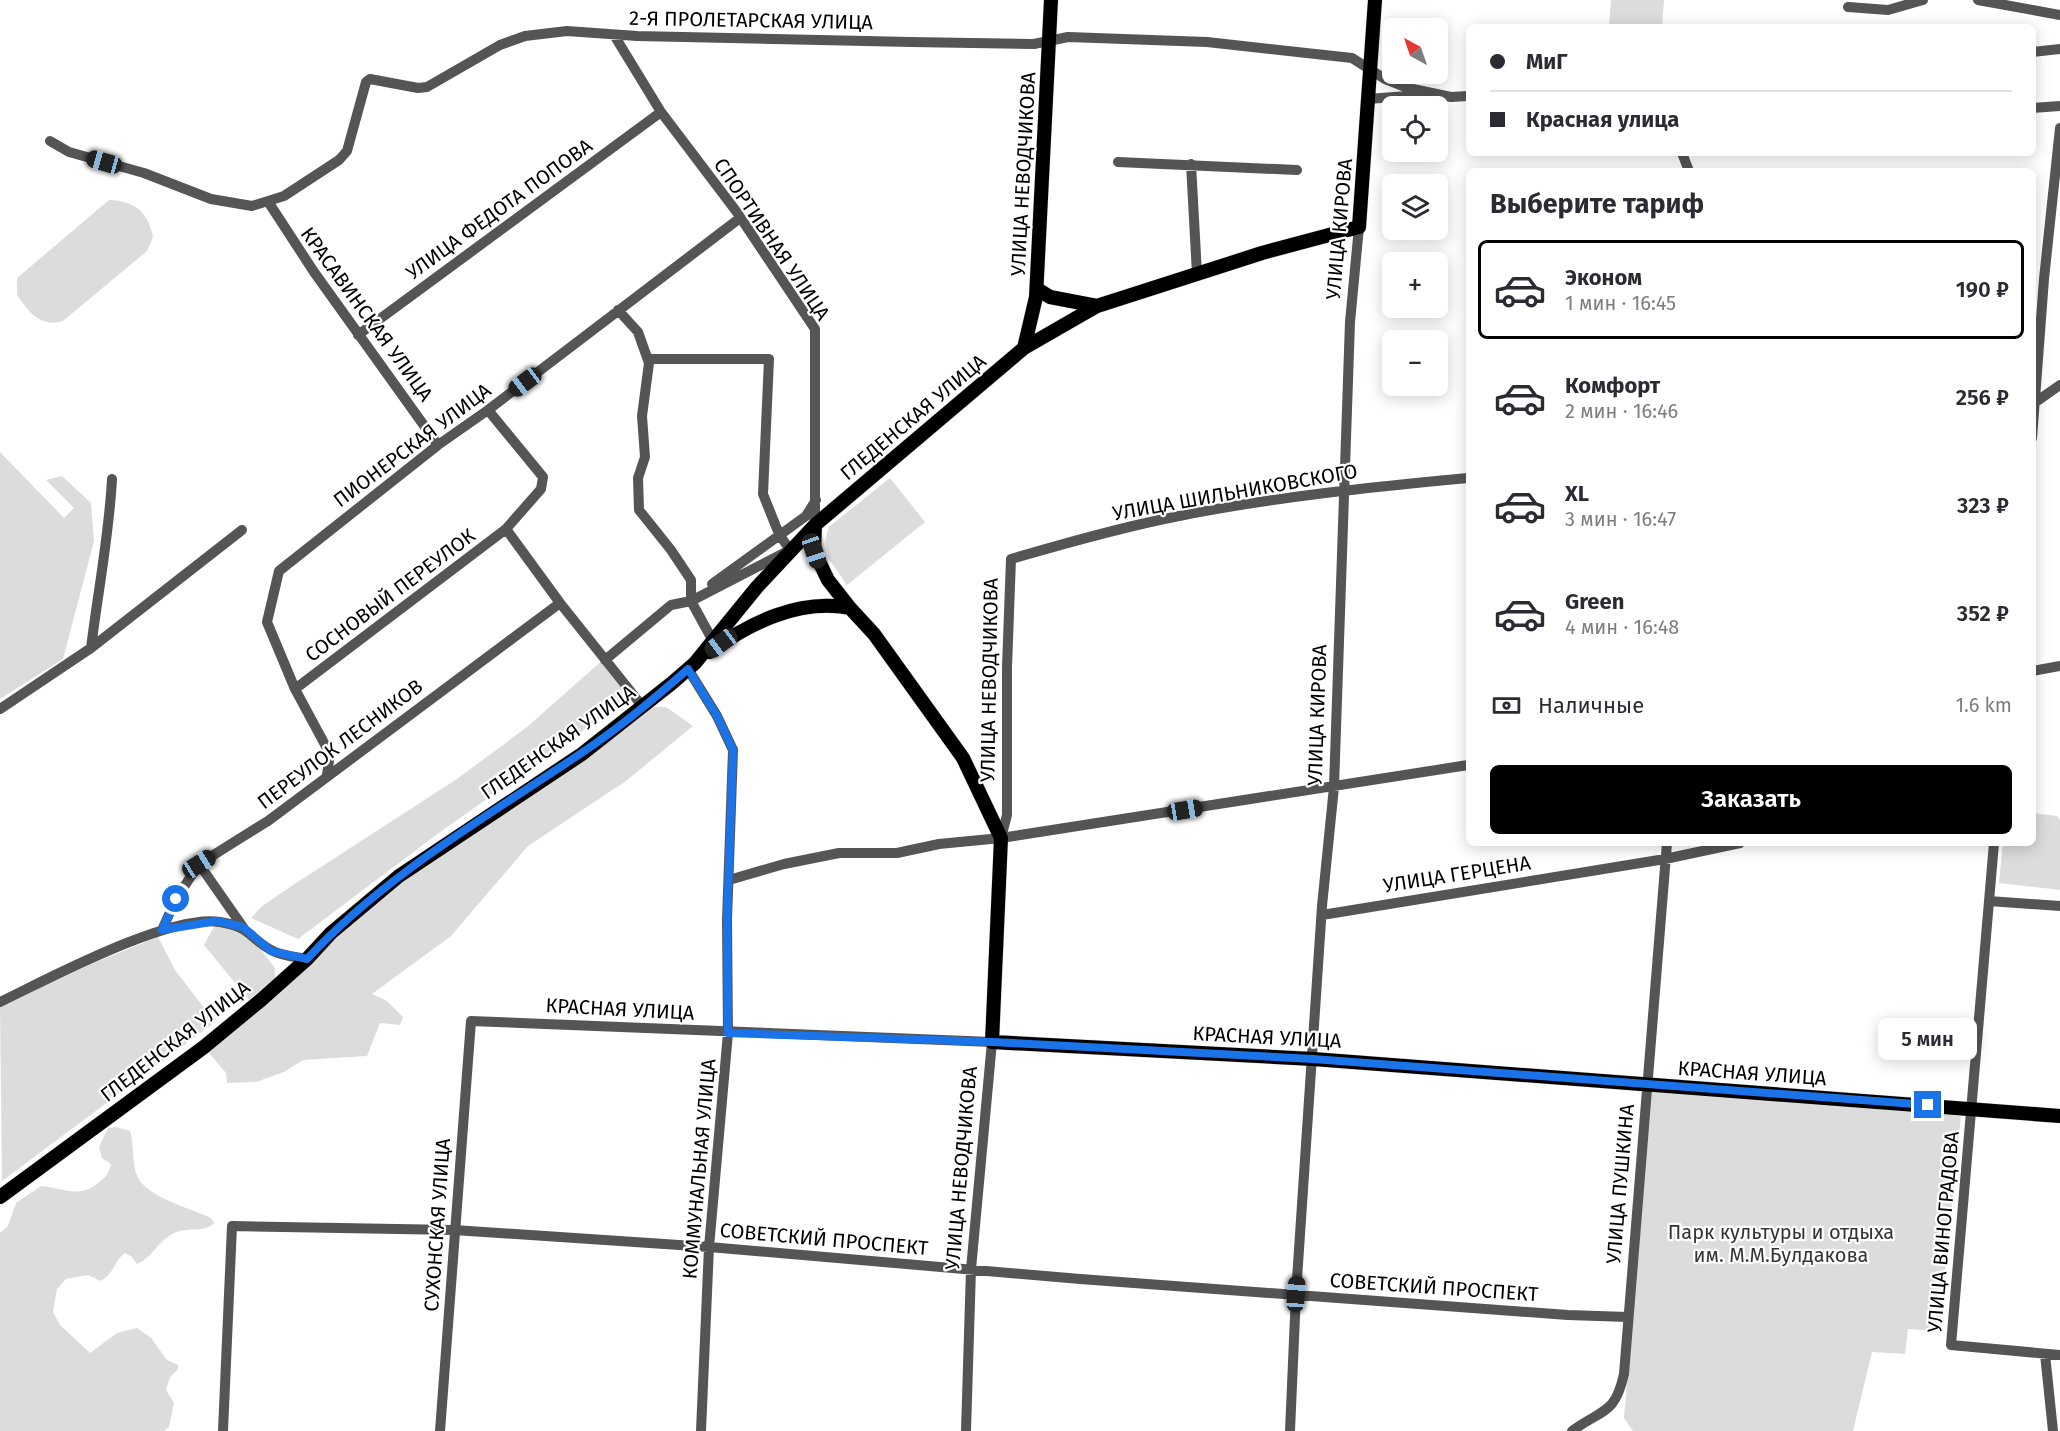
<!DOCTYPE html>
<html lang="ru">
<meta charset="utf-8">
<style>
body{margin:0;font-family:"Fira Sans",sans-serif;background:#f2f2f3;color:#2b2b33;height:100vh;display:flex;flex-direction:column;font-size:22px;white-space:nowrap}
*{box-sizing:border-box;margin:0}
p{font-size:20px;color:#7c7c81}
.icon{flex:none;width:33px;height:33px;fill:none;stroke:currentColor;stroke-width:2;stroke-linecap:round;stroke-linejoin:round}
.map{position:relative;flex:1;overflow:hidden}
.panel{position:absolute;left:1466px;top:168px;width:570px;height:678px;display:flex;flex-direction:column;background:#fff;border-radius:9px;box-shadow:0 3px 15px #0003}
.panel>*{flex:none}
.banner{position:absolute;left:1466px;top:24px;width:570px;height:132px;border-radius:9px;box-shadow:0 3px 15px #0003;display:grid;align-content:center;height:132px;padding:0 24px;background:#fff}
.needle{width:39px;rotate:320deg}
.buttons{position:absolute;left:1382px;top:18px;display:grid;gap:12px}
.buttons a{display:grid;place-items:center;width:66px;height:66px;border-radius:9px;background:#fff;box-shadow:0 3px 15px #0003;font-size:30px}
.end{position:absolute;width:27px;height:27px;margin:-14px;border:8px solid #1a73e8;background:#fff;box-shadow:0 0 0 3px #fff}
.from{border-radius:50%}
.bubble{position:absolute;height:42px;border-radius:9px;background:#fff;box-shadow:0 3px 15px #0003;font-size:20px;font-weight:600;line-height:42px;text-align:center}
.car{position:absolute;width:18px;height:36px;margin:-18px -9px;border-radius:8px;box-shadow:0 0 4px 2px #0007;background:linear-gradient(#222 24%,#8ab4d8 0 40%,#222 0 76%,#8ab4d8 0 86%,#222 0)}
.banner b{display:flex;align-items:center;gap:21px;height:57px;font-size:22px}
.banner b+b{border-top:2px solid #e1e1e2}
.banner i{width:15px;height:15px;background:#2b2b33}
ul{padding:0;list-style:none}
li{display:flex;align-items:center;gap:18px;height:99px;margin:0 12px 9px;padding:0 12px;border:3px solid transparent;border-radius:9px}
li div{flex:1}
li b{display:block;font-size:22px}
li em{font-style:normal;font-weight:600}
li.selected{border-color:#000}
li>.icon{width:54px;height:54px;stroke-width:1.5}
h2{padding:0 24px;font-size:27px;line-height:72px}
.pay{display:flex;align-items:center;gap:15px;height:66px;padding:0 24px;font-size:22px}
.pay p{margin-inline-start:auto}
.primary-button{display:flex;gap:12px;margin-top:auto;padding:12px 24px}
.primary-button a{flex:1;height:69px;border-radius:9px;background:#000;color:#fff;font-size:24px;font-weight:600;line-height:69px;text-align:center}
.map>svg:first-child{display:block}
.green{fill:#dcdcdc}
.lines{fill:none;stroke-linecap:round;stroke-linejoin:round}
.major-casing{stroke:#dbdbdb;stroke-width:15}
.minor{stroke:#555;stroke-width:10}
.major{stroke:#000;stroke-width:14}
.route{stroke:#1a73e8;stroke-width:8}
.labels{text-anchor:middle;stroke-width:4.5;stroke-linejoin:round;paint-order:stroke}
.street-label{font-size:20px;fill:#000;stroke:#fff}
.park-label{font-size:20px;fill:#333;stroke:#fff}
</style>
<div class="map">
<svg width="2060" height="1431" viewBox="0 0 2060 1431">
<rect width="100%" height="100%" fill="#fff"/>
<path class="green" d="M 1611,0 L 1664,0 L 1662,27 L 1609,27 Z
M 109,200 C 135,201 148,212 153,237 L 147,251 L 63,321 C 40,328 29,312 17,295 L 17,278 Z
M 0,452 L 64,518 L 74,508 L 46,480 L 62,476 L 91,503 L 94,541 L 63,659 L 0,699 Z
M 890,478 L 925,522 L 847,585 L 829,559 L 825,541 L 829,527 Z
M 604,659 L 633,695 L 436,835 L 298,939 L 251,918 L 261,907 L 290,887 L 457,779 L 527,727 Z
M 643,707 L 666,707 L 693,726 L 626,781 L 528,846 L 451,936 L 372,994 L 387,1001 L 403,1017 L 400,1025 L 380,1023 L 367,1056 L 303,1060 L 284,1072 L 256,1082 L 227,1083 L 226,1073 L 204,1047 L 366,903 Z
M 2033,813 L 2057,816 L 2060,820 L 2060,890 L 1999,883 L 2003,843 L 2032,843 Z
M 217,921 L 243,927 L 275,968 L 275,978 L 249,1000 L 204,945 Z
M 158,937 L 175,970 L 215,1022 L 2,1181 L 0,1006 L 96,962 Z
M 1652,1092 L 1961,1115 L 1939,1331 L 1908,1329 L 1905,1354 L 1872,1352 L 1853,1431 L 1633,1431 L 1624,1418 Z
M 116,1127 L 130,1131 C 134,1145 132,1160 136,1173 C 143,1197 191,1208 211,1218 L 214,1223 C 206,1233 189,1227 177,1232 C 159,1238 153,1258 137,1264 L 132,1257 L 125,1253 C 113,1262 117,1270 101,1281 L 88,1275 L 66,1279 L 57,1289 L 53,1312 L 60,1325 L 90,1353 L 117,1333 L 137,1328 L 151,1338 L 167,1360 L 178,1365 L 178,1369 L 170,1377 L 166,1390 L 174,1403 L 169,1427 L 164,1431 L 0,1431 L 0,1233 L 8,1226 L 16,1203 L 41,1186 C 63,1188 79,1199 98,1183 C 106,1177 109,1174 111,1164 L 102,1158 L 99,1147 L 108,1128 Z"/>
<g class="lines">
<defs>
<path id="major" d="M 1037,289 L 1050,297 L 1097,306
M 1024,348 L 1036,297 L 1051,0
M 815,525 L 814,551 L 828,580 L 850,608 L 874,634 L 963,758 L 1001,838 L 992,1042 L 1313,1059 L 2060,1116
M 710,652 C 749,623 800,598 850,608
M 0,1197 L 204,1047 L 261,1000 L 307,959 L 331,933 L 399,876 L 582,754 L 672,683 L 695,663 L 757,587 L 815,525 L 1024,348 L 1097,306 L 1262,253 L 1359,227 L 1375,0"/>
</defs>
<use href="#major" class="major-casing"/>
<path class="minor" d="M 1978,0 L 2060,15
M 1848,7 L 1888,10 L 1923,0
M 614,35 L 661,112 L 736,211 L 815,329 L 815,525
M 2032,52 L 2060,49
M 1368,99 L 1421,95
M 2032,108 L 2060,106
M 50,141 L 69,152 L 144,173 L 211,199 L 252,206 L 284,196 L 339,160 L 347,151 L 366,82 L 370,79 L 418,88 L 427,87 L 500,45 L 525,36 L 567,31 L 637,36 L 911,42 L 1034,44 L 1068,37 L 1207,42 L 1352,58 L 1385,79 L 1408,88 L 1451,97 L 1468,96
M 1682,153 L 1689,171
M 1118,162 L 1297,170
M 1191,164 L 1197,274
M 269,203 L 314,272 L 438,445
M 618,310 L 638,332 L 649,363 L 642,416 L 645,457 L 638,478 L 639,510 L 671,550 L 691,580 L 691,601 L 713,641
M 358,335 L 661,112
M 2033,404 L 2060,385
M 488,410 L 543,477 L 541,489 L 506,529 L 560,603 L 643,707
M 2032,438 L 2044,279 L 2060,128
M 712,584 L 806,516 L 816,500
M 91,648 L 242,530
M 605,660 L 671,605 L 691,601 L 790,550 L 779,534 L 763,494 L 769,359 L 648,359
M 688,669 L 717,716 L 733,750 L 727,920 L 728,1033 L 709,1247 L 701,1431
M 2032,671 L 2060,666
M 295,689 L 506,529
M 0,709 L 91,648 C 98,591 109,536 112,479
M 327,775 L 330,754 L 295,689 L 267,622 L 279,571 L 438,445 L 488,410 L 740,218
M 1001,838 L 1007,815 L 1007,667 L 1011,559 C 1066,543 1122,527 1179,516 C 1275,497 1371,487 1468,478
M 1994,843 L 1951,1345 L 2060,1355
M 199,864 L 243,927
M 729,880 L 784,864 L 839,853 L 897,853 L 939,844 L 1001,838 L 1468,765
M 1989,901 L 2060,906
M 1322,915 L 1665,859 L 1740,843
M 162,930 L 176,899 L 199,864 L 268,821 L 560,603
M 0,1002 C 48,979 171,913 220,922 C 251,927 248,937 271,950 C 281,956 296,957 307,959
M 2045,1354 L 2053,1431
M 223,1431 L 232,1226 L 454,1230 L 709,1247 L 1080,1279 L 1568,1315 L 1628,1317
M 440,1431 L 471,1021 L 992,1042 L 971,1269 L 966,1431
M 1290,1431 L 1296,1294 L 1322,906 L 1334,787 L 1350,322 L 1359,227
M 1572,1431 C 1602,1409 1615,1415 1624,1374 L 1667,843"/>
<use href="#major" class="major"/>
</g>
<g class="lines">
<path class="route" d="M 176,899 L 162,930 L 217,921 L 243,927 L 271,951 L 307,959 C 385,875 485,818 580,754 C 618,729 654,699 688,669 L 717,716 L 733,750 L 727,920 L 728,1033 L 992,1042 L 1313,1059 L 1928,1105"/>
</g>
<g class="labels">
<g class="street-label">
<text transform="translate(751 20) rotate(1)" y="7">2-Я ПРОЛЕТАРСКАЯ УЛИЦА</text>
<text transform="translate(1023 174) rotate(-87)" y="7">УЛИЦА НЕВОДЧИКОВА</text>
<text transform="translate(499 209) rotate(-36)" y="7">УЛИЦА ФЕДОТА ПОПОВА</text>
<text transform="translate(1339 229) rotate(-85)" y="7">УЛИЦА КИРОВА</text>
<text transform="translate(772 239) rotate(56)" y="7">СПОРТИВНАЯ УЛИЦА</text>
<text transform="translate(367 314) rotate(54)" y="7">КРАСАВИНСКАЯ УЛИЦА</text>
<text transform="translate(913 417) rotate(-40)" y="7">ГЛЕДЕНСКАЯ УЛИЦА</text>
<text transform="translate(412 445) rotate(-37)" y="7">ПИОНЕРСКАЯ УЛИЦА</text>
<text transform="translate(1235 492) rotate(-10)" y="7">УЛИЦА ШИЛЬНИКОВСКОГО</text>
<text transform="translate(390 595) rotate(-37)" y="7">СОСНОВЫЙ ПЕРЕУЛОК</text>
<text transform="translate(989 680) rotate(-89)" y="7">УЛИЦА НЕВОДЧИКОВА</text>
<text transform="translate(1317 715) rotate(-88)" y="7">УЛИЦА КИРОВА</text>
<text transform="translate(558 742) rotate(-35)" y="7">ГЛЕДЕНСКАЯ УЛИЦА</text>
<text transform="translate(340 744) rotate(-37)" y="7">ПЕРЕУЛОК ЛЕСНИКОВ</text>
<text transform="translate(1457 874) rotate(-9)" y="7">УЛИЦА ГЕРЦЕНА</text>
<text transform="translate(620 1009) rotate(3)" y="7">КРАСНАЯ УЛИЦА</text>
<text transform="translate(1267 1037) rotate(3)" y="7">КРАСНАЯ УЛИЦА</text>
<text transform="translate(175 1041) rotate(-38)" y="7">ГЛЕДЕНСКАЯ УЛИЦА</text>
<text transform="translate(1752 1073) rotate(4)" y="7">КРАСНАЯ УЛИЦА</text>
<text transform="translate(961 1168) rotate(-85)" y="7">УЛИЦА НЕВОДЧИКОВА</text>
<text transform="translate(699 1169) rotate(-85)" y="7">КОММУНАЛЬНАЯ УЛИЦА</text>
<text transform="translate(1620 1184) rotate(-85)" y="7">УЛИЦА ПУШКИНА</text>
<text transform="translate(437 1225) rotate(-86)" y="7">СУХОНСКАЯ УЛИЦА</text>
<text transform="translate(1943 1232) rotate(-85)" y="7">УЛИЦА ВИНОГРАДОВА</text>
<text transform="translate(824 1239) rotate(5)" y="7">СОВЕТСКИЙ ПРОСПЕКТ</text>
<text transform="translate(1434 1287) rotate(4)" y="7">СОВЕТСКИЙ ПРОСПЕКТ</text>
</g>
<g class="park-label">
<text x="1781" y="1239">Парк культуры и отдыха<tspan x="1781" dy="23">им. М.М.Булдакова</tspan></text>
</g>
</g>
</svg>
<div class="buttons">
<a><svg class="needle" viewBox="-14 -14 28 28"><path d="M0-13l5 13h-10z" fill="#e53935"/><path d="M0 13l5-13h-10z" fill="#7c7c81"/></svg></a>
<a><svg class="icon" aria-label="locate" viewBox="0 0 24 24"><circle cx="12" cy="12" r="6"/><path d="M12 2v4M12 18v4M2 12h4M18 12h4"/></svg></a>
<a><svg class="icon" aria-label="layers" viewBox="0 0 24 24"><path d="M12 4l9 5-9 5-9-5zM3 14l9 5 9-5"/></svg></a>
<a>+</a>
<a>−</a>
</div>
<i class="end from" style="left:176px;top:899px"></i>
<i class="end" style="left:1928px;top:1105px"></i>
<div class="bubble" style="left:1878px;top:1018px;width:99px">5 мин</div>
<i class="car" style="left:104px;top:162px;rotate:286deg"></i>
<i class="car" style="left:525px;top:382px;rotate:233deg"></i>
<i class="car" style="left:814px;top:551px;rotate:161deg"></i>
<i class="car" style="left:721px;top:643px;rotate:233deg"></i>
<i class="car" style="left:1185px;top:810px;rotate:81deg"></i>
<i class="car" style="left:199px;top:864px;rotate:58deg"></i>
<i class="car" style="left:1296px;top:1294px;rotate:4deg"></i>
<div class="banner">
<b><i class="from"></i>МиГ</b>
<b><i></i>Красная улица</b>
</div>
<section class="panel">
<h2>Выберите тариф</h2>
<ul>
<li class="selected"><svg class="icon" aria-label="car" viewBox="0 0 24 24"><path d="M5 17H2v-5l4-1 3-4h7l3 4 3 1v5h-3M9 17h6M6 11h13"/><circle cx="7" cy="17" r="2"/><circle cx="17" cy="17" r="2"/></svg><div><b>Эконом</b><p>1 мин · 16:45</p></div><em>190 ₽</em></li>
<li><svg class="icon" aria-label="car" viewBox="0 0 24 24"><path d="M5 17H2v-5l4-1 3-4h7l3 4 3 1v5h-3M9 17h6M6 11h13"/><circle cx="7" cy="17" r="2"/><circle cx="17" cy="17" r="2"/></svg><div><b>Комфорт</b><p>2 мин · 16:46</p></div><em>256 ₽</em></li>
<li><svg class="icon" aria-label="car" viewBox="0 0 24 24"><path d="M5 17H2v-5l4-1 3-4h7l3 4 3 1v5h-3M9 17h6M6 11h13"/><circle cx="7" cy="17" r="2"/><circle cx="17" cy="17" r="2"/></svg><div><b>XL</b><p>3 мин · 16:47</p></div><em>323 ₽</em></li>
<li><svg class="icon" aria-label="car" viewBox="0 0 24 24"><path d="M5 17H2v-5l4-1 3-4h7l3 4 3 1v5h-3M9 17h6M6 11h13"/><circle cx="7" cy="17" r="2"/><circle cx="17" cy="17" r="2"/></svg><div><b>Green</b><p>4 мин · 16:48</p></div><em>352 ₽</em></li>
</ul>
<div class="pay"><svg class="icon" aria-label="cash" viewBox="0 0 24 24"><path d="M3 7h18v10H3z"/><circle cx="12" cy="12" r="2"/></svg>Наличные<p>1.6 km</p></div>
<div class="primary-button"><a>Заказать</a></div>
</section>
</div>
